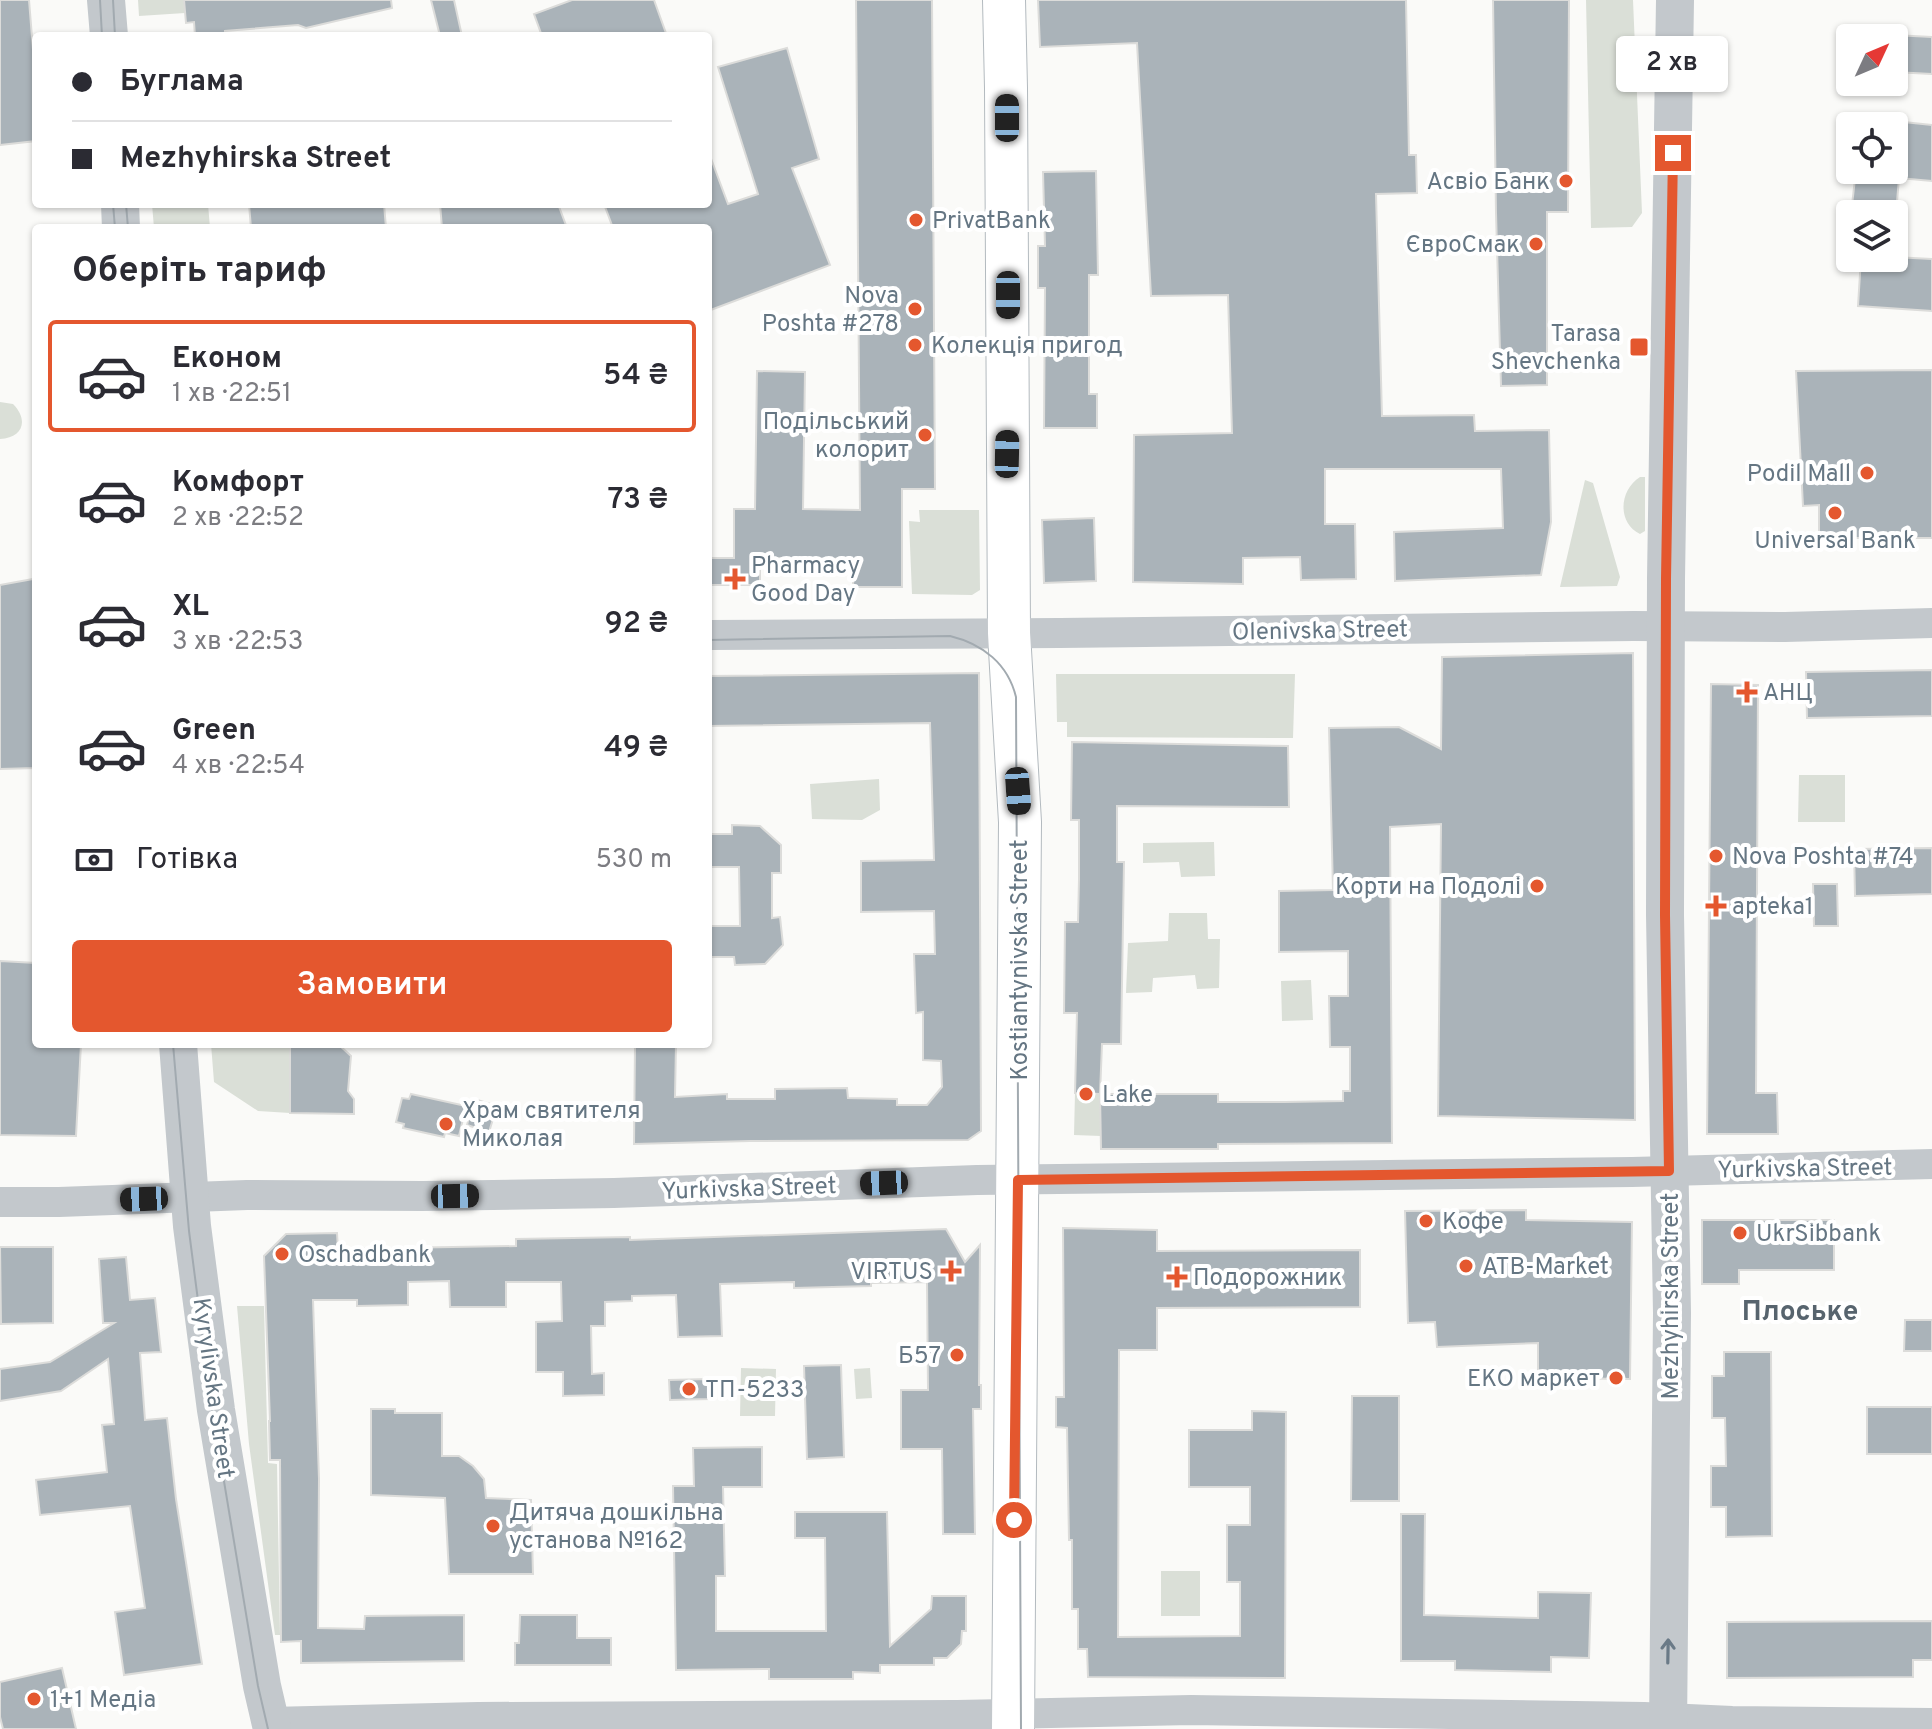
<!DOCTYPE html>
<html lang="uk">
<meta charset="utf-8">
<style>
body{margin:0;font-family:Overpass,sans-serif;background:#f7f7f7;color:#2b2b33;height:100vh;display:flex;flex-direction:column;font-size:30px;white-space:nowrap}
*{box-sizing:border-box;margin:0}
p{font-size:26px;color:#7c7c81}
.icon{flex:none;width:44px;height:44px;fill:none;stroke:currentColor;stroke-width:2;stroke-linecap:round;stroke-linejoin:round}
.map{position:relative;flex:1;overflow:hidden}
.panel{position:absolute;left:32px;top:224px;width:680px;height:824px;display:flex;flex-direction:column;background:#fff;border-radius:8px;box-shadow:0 2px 6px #0004}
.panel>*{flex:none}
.top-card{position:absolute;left:32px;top:32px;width:680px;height:176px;border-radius:8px;box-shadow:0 2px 6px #0004;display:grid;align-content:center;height:176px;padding:0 40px;background:#fff}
.needle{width:52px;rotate:46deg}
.fabs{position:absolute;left:1836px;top:24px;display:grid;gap:16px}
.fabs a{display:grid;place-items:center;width:72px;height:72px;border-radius:8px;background:#fff;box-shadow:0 2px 6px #0004;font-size:40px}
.end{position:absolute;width:36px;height:36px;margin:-18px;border:10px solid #e4572e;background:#fff;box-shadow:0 0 0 4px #fff}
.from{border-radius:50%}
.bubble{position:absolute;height:56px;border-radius:8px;background:#fff;box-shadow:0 2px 6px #0004;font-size:26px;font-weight:600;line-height:56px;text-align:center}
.car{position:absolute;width:24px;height:48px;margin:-24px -12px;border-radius:10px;box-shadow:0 0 6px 2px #0007;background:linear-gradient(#222 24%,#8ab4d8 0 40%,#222 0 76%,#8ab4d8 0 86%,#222 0)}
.top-card b{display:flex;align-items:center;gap:28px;height:76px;font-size:30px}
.top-card b+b{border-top:2px solid #e1e1e2}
.top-card i{width:20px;height:20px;background:#2b2b33}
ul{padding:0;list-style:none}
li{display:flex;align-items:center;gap:24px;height:112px;margin:0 16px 12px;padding:0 24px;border:4px solid transparent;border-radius:8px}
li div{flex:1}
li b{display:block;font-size:30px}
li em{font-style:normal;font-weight:600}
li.selected{border-color:#e4572e}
li>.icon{width:72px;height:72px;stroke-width:1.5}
h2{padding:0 40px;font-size:36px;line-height:96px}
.pay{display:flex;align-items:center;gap:20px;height:88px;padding:0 40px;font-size:30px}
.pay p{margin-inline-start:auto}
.cta{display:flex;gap:16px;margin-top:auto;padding:16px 40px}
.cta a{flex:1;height:92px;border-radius:8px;background:#e4572e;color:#fff;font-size:32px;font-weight:600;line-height:92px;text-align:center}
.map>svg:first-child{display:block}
.green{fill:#dadfd7}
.building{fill:#aab3b9;stroke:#dcdcda;stroke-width:2}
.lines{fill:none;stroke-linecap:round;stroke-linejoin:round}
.secondary-casing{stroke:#b3babf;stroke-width:44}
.minor{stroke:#c3c8cc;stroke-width:30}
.tertiary{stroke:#c3c8cc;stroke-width:38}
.secondary{stroke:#fff;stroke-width:42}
.tram{stroke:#a2aab0;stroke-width:2}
.oneway{stroke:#6a7a87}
.route{stroke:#e4572e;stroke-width:10}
.poi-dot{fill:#e4572e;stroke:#fff;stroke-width:3}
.labels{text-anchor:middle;stroke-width:8;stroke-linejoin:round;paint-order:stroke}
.poi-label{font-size:24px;fill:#657683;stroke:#fff;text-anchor:start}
.street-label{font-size:24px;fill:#657683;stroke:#fff}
.quarter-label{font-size:28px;font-weight:bold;fill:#57646e;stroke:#fff}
</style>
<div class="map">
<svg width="1932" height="1729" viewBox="0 0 1932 1729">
<rect width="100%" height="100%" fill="#fafaf8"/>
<path class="green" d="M 138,0 L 184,0 L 185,13 L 139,16 Z
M 1586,0 L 1633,0 L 1642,213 L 1632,227 L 1591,228 Z
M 152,204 L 208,204 L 210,228 L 154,228 Z
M 0,402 L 13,404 C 29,420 23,438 0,439 Z
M 1640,477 L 1645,477 L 1645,531 L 1640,534 C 1617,523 1619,490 1640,477 Z
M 1585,480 L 1593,483 L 1620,577 L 1617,586 L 1560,587 Z
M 919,510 L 979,510 L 980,590 L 972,595 L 912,594 L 909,521 L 920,522 Z
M 1056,674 L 1295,674 L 1293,738 L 1067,737 L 1067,722 L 1057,722 Z
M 1799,775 L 1845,775 L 1845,822 L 1798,822 Z
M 879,779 L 880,810 L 862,820 L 812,819 L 810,784 Z
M 1214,842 L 1215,876 L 1181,877 L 1179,862 L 1143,863 L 1143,843 Z
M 1169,913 L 1207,913 L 1208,939 L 1220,939 L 1219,988 L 1197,989 L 1195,975 L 1153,978 L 1152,992 L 1126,993 L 1128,943 L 1168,941 Z
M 1311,980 L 1313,1020 L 1282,1021 L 1281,981 Z
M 211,1044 L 290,1044 L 290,1113 L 258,1111 L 214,1082 Z
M 1075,1093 L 1100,1094 L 1101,1136 L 1074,1135 Z
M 237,1306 L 264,1306 L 268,1463 L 277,1464 L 280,1635 L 275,1635 L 249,1444 Z
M 741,1368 L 776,1369 L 775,1416 L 740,1416 Z
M 870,1368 L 872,1398 L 856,1399 L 854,1369 Z
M 1161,1571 L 1200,1571 L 1200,1616 L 1161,1616 Z"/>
<path class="building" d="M 0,0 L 29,0 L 36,87 L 36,141 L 0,145 Z
M 184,0 L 391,0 L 392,8 L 306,28 L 298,25 L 225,31 L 225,36 L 195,36 L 194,22 L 186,23 Z
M 431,0 L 454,0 L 462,36 L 440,36 Z
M 572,0 L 654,0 L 667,36 L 542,36 L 534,14 Z
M 856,0 L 932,0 L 935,489 L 902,489 L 902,587 L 853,587 L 854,559 L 760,558 L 760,585 L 708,585 L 708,558 L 734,558 L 734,509 L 755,509 L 757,371 L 805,372 L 803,509 L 860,510 Z
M 1038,0 L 1406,0 L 1409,155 L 1416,155 L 1417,193 L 1376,194 L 1382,416 L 1474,415 L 1475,431 L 1549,430 L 1551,522 L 1541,575 L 1395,581 L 1394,532 L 1503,528 L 1501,469 L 1325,469 L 1325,524 L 1355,524 L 1356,579 L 1301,580 L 1300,557 L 1243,558 L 1243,584 L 1133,582 L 1134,435 L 1232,433 L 1228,295 L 1151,296 L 1137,43 L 1040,47 Z
M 1493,0 L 1569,0 L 1568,212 L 1547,212 L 1547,385 L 1501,386 L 1496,213 Z
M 1894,35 L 1932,37 L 1932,74 L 1894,72 Z
M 787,48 L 819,159 L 792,168 L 830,265 L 708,311 L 708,228 L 613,228 L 604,204 L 708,204 L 708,156 L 710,156 L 728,204 L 758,194 L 718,67 Z
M 1894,121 L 1932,125 L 1932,181 L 1899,178 L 1896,214 L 1851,214 L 1856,170 L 1894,170 Z
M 1096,171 L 1098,275 L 1089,275 L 1089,394 L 1097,394 L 1097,428 L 1044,428 L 1045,288 L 1038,288 L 1038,246 L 1045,246 L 1043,172 Z
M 249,204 L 384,204 L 386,228 L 251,228 Z
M 440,204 L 558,204 L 567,228 L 442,228 Z
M 1894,257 L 1932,259 L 1932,311 L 1858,306 L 1861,258 L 1894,258 Z
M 1932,370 L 1932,538 L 1819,538 L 1819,505 L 1803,506 L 1796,371 Z
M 1094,518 L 1096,581 L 1044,583 L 1042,520 Z
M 33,579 L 33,700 L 36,700 L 36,768 L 0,769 L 0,585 Z
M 1633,653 L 1635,1120 L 1438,1116 L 1441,824 L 1390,827 L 1392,1143 L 1218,1144 L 1218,1149 L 1101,1149 L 1100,1094 L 1218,1094 L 1218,1102 L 1285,1102 L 1343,1101 L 1343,1091 L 1350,1091 L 1350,1047 L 1330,1047 L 1329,996 L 1348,996 L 1348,951 L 1279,952 L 1279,891 L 1333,890 L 1329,728 L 1399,727 L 1441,749 L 1442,657 Z
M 1932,670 L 1932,716 L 1807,718 L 1806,672 Z
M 979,673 L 981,1131 L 968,1140 L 750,1141 L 634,1144 L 635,1044 L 676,1044 L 675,1097 L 727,1094 L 727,1099 L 775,1099 L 775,1089 L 847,1088 L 848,1098 L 897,1099 L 897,1105 L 927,1105 L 942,1087 L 941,1061 L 923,1060 L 923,1012 L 916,1013 L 914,954 L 935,954 L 934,911 L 861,912 L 861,861 L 934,860 L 930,723 L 708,726 L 708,676 Z
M 1711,684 L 1758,685 L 1756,1093 L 1777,1093 L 1778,1134 L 1707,1134 Z
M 1072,742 L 1288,746 L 1289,807 L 1117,806 L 1117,862 L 1124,862 L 1121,1044 L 1102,1044 L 1100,1094 L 1075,1093 L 1077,1013 L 1064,1013 L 1065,922 L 1078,922 L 1079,879 L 1079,820 L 1071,820 Z
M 732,825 L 760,826 L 781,845 L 781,873 L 772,873 L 772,918 L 780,917 L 783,945 L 765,964 L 735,965 L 734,957 L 711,957 L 711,926 L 740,926 L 739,867 L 711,867 L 711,834 L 732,834 Z
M 1932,848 L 1932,894 L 1855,896 L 1854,849 Z
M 1813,884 L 1837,884 L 1838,926 L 1814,926 Z
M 0,961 L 36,963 L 36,1044 L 81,1044 L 76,1136 L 0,1135 Z
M 290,1044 L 338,1044 L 351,1056 L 348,1091 L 354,1099 L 354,1114 L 290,1113 Z
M 411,1094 L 466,1106 L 459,1136 L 445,1133 L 444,1137 L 403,1128 L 404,1124 L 396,1122 L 402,1098 L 409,1099 Z
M 474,1099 L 497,1106 L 489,1132 L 467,1125 Z
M 1526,1210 L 1526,1220 L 1632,1222 L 1630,1379 L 1538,1378 L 1538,1343 L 1437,1347 L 1435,1322 L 1408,1323 L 1405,1211 Z
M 1702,1220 L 1834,1220 L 1834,1270 L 1739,1270 L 1739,1284 L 1702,1284 Z
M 1063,1228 L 1157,1230 L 1157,1251 L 1360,1250 L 1360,1307 L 1157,1308 L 1157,1350 L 1119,1350 L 1118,1637 L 1240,1636 L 1240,1582 L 1227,1582 L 1227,1525 L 1250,1525 L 1250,1487 L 1189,1487 L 1189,1430 L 1252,1430 L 1252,1411 L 1286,1412 L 1285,1678 L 1088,1677 L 1087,1649 L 1078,1649 L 1078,1609 L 1072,1609 L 1072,1540 L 1069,1540 L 1067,1428 L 1056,1427 L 1056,1397 L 1064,1397 Z
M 946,1229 L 965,1262 L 980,1245 L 979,1385 L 981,1385 L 981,1409 L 973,1409 L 975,1534 L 943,1534 L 942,1449 L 901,1449 L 901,1390 L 928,1390 L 927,1282 L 871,1283 L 871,1286 L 794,1288 L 794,1282 L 720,1284 L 722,1336 L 678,1337 L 676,1295 L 632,1296 L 632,1301 L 605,1302 L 605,1326 L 591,1326 L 592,1374 L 604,1373 L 604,1395 L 563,1396 L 563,1372 L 536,1372 L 536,1322 L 562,1321 L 561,1282 L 506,1282 L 506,1307 L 450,1307 L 449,1281 L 408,1282 L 408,1305 L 357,1306 L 357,1300 L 313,1300 L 319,1479 L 318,1628 L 364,1629 L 365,1616 L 464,1615 L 464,1661 L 301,1663 L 301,1641 L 281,1642 L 280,1460 L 270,1460 L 269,1421 L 270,1421 L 264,1256 L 286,1234 L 337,1233 L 338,1249 L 516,1246 L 516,1239 L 630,1237 L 630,1240 Z
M 0,1247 L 53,1247 L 53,1323 L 1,1324 Z
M 126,1257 L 130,1300 L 155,1298 L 161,1352 L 140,1353 L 145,1420 L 167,1418 L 176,1499 L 202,1664 L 124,1675 L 115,1612 L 145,1608 L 130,1506 L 40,1515 L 36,1480 L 107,1472 L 102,1425 L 114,1424 L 108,1359 L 61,1391 L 0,1401 L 0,1369 L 50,1362 L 114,1323 L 103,1323 L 99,1259 Z
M 1905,1320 L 1932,1320 L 1932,1351 L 1904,1351 Z
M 1724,1352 L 1771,1352 L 1772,1536 L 1726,1537 L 1726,1507 L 1711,1507 L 1711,1466 L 1726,1466 L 1725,1418 L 1712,1418 L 1712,1376 L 1724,1376 Z
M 841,1365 L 844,1457 L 807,1459 L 804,1366 Z
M 708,1379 L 709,1399 L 670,1400 L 669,1380 Z
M 1352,1396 L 1399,1396 L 1399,1501 L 1351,1501 Z
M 1867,1407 L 1932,1407 L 1932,1454 L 1867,1454 Z
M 371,1409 L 395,1409 L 395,1413 L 442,1413 L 442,1456 L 459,1456 L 473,1466 L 484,1479 L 486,1498 L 531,1500 L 533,1574 L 449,1574 L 445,1498 L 371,1495 Z
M 762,1447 L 762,1487 L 723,1487 L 725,1576 L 716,1576 L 716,1631 L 826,1631 L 825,1538 L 795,1538 L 795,1512 L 887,1512 L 890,1646 L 931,1609 L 932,1596 L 966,1596 L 966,1631 L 962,1631 L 961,1644 L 947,1658 L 934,1658 L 934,1665 L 880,1665 L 880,1673 L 853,1672 L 853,1679 L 769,1679 L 769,1669 L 676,1670 L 673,1486 L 694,1486 L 693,1448 Z
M 1401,1514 L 1425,1514 L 1424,1615 L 1538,1618 L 1538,1592 L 1591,1593 L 1589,1658 L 1551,1657 L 1551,1672 L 1455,1670 L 1455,1661 L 1401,1661 Z
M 520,1615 L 577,1615 L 577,1638 L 611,1638 L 611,1665 L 515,1665 L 515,1643 L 519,1643 Z
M 1932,1621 L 1932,1660 L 1913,1660 L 1913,1677 L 1727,1678 L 1727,1622 Z
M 62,1668 L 76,1729 L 3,1729 L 0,1717 L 0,1682 Z"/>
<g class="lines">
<defs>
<path id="secondary" d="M 1004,0 L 1006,88 L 1009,633 L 1020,822 L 1013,1729"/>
</defs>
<use href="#secondary" class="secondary-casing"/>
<path class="minor" d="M 708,635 L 1060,633 L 1634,626 L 1785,627 L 1932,623
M 0,1202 L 59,1202 L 247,1195 L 423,1196 L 614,1193 L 977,1180 L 1632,1172 L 1932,1164
M 270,1722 L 478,1717 L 957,1715 L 1191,1710 L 1644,1717 L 1732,1721 L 1932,1723"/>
<path class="tertiary" d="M 106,0 L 109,36
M 120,204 L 121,228
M 178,1044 L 192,1226 L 216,1410 L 262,1686 L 272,1729
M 1668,1729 L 1672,1313 L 1665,915 L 1666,579 L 1675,0"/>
<use href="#secondary" class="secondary"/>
<path class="tram" d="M 100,0 L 102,36
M 113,0 L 115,36
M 113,204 L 115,228
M 126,204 L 128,228
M 708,640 L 950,636 C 983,644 1008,664 1016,697 L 1021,1729
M 173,1044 L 189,1231 L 212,1409 L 258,1686 L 268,1729"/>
</g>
<defs><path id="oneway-shaft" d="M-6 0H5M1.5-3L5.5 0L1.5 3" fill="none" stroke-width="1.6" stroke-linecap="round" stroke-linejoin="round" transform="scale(2)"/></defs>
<use class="oneway" href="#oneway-shaft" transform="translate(1668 1651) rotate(-89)"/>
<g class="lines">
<path class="route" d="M 1014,1520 L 1018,1180 L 1669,1171 L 1665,915 L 1666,579 L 1673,153"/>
</g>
<g class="poi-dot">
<circle cx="1566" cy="181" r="8"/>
<circle cx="916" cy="220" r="8"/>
<circle cx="1536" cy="244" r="8"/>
<circle cx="915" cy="309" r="8"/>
<circle cx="915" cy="345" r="8"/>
<rect x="1629" y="337" width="20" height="20" rx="4"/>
<circle cx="925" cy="435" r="8"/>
<circle cx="1867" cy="473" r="8"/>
<circle cx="1835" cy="513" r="8"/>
<path d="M731 567h8v8h8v8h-8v8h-8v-8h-8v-8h8z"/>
<path d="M1743 680h8v8h8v8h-8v8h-8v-8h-8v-8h8z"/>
<circle cx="1716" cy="856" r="8"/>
<circle cx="1537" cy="886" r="8"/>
<path d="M1712 894h8v8h8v8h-8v8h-8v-8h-8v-8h8z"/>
<circle cx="1086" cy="1094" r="8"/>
<circle cx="446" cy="1124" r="8"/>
<circle cx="1426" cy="1221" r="8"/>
<circle cx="1740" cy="1233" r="8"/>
<circle cx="282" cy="1254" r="8"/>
<circle cx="1466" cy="1266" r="8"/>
<path d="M947 1259h8v8h8v8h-8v8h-8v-8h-8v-8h8z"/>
<path d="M1173 1265h8v8h8v8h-8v8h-8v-8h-8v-8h8z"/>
<circle cx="957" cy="1355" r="8"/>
<circle cx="1616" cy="1378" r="8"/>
<circle cx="689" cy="1389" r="8"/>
<circle cx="493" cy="1526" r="8"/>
<circle cx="34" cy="1699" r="8"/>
</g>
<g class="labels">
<g class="poi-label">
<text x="1550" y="189" text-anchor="end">Асвіо Банк</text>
<text x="932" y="228">PrivatBank</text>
<text x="1520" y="252" text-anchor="end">ЄвроСмак</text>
<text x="899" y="303" text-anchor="end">Nova<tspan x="899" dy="28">Poshta #278</tspan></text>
<text x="1621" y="341" text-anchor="end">Tarasa<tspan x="1621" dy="28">Shevchenka</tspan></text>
<text x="931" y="353">Колекція пригод</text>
<text x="909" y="429" text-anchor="end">Подільський<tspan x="909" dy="28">колорит</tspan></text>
<text x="1851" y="481" text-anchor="end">Podil Mall</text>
<text x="1835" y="548" text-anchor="middle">Universal Bank</text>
<text x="751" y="573">Pharmacy<tspan x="751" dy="28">Good Day</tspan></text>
<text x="1763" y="700">АНЦ</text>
<text x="1732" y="864">Nova Poshta #74</text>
<text x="1521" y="894" text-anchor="end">Корти на Подолі</text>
<text x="1732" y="914">apteka1</text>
<text x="1102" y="1102">Lake</text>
<text x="462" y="1118">Храм святителя<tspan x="462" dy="28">Миколая</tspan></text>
<text x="1442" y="1229">Кофе</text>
<text x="1756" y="1241">UkrSibbank</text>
<text x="298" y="1262">Oschadbank</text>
<text x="1482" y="1274">ATB-Market</text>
<text x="933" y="1279" text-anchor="end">VIRTUS</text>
<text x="1193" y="1285">Подорожник</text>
<text x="941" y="1363" text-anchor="end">Б57</text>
<text x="1600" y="1386" text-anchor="end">ЕКО маркет</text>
<text x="705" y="1397">ТП-5233</text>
<text x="509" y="1520">Дитяча дошкільна<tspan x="509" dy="28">установа №162</tspan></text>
<text x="50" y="1707">1+1 Медіа</text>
</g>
<g class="street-label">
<text transform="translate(1320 630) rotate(-1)" y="8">Olenivska Street</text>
<text transform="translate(1019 960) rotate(-90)" y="8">Kostiantynivska Street</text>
<text transform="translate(1805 1168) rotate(-1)" y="8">Yurkivska Street</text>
<text transform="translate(749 1188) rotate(-2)" y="8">Yurkivska Street</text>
<text transform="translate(1670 1296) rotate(-90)" y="8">Mezhyhirska Street</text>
<text transform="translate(214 1388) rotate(82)" y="8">Kyrylivska Street</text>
</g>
<g class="quarter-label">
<text x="1800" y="1320">Плоське</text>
</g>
</g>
</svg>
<div class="fabs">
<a><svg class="needle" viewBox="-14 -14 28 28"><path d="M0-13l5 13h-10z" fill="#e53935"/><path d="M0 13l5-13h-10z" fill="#7c7c81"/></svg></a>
<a><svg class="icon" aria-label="locate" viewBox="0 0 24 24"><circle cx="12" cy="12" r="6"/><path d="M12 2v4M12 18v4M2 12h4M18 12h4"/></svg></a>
<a><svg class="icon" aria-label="layers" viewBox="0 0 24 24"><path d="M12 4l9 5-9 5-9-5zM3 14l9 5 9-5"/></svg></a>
</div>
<i class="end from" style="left:1014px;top:1520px"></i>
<i class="end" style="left:1673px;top:153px"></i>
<div class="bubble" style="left:1616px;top:36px;width:112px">2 хв</div>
<i class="car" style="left:1007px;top:118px;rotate:0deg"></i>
<i class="car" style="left:1008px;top:295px;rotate:180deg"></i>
<i class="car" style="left:1007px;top:454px;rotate:1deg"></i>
<i class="car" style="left:1018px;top:791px;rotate:176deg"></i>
<i class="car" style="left:884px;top:1183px;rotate:268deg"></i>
<i class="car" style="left:455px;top:1196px;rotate:89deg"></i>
<i class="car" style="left:144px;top:1199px;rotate:268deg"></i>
<div class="top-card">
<b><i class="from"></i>Буглама</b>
<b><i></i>Mezhyhirska Street</b>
</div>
<section class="panel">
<h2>Оберіть тариф</h2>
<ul>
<li class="selected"><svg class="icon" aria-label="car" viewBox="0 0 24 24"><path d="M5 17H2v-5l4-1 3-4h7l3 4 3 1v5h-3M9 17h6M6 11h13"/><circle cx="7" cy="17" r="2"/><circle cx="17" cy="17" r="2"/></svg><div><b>Економ</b><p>1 хв · 22:51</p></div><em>54 ₴</em></li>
<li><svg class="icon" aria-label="car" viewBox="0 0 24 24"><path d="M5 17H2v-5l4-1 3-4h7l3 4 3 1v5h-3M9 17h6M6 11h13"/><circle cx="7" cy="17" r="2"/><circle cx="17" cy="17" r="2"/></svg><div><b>Комфорт</b><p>2 хв · 22:52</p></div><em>73 ₴</em></li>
<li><svg class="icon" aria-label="car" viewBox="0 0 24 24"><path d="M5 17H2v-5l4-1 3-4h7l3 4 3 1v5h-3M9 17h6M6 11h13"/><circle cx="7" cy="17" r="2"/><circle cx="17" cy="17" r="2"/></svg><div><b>XL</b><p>3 хв · 22:53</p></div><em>92 ₴</em></li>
<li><svg class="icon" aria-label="car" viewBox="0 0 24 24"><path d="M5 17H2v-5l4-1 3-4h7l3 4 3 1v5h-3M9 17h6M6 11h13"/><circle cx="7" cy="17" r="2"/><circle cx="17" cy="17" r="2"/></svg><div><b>Green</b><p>4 хв · 22:54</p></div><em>49 ₴</em></li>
</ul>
<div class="pay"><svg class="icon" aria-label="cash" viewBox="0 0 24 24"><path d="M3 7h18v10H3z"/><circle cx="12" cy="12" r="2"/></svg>Готівка<p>530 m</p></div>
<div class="cta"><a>Замовити</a></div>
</section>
</div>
